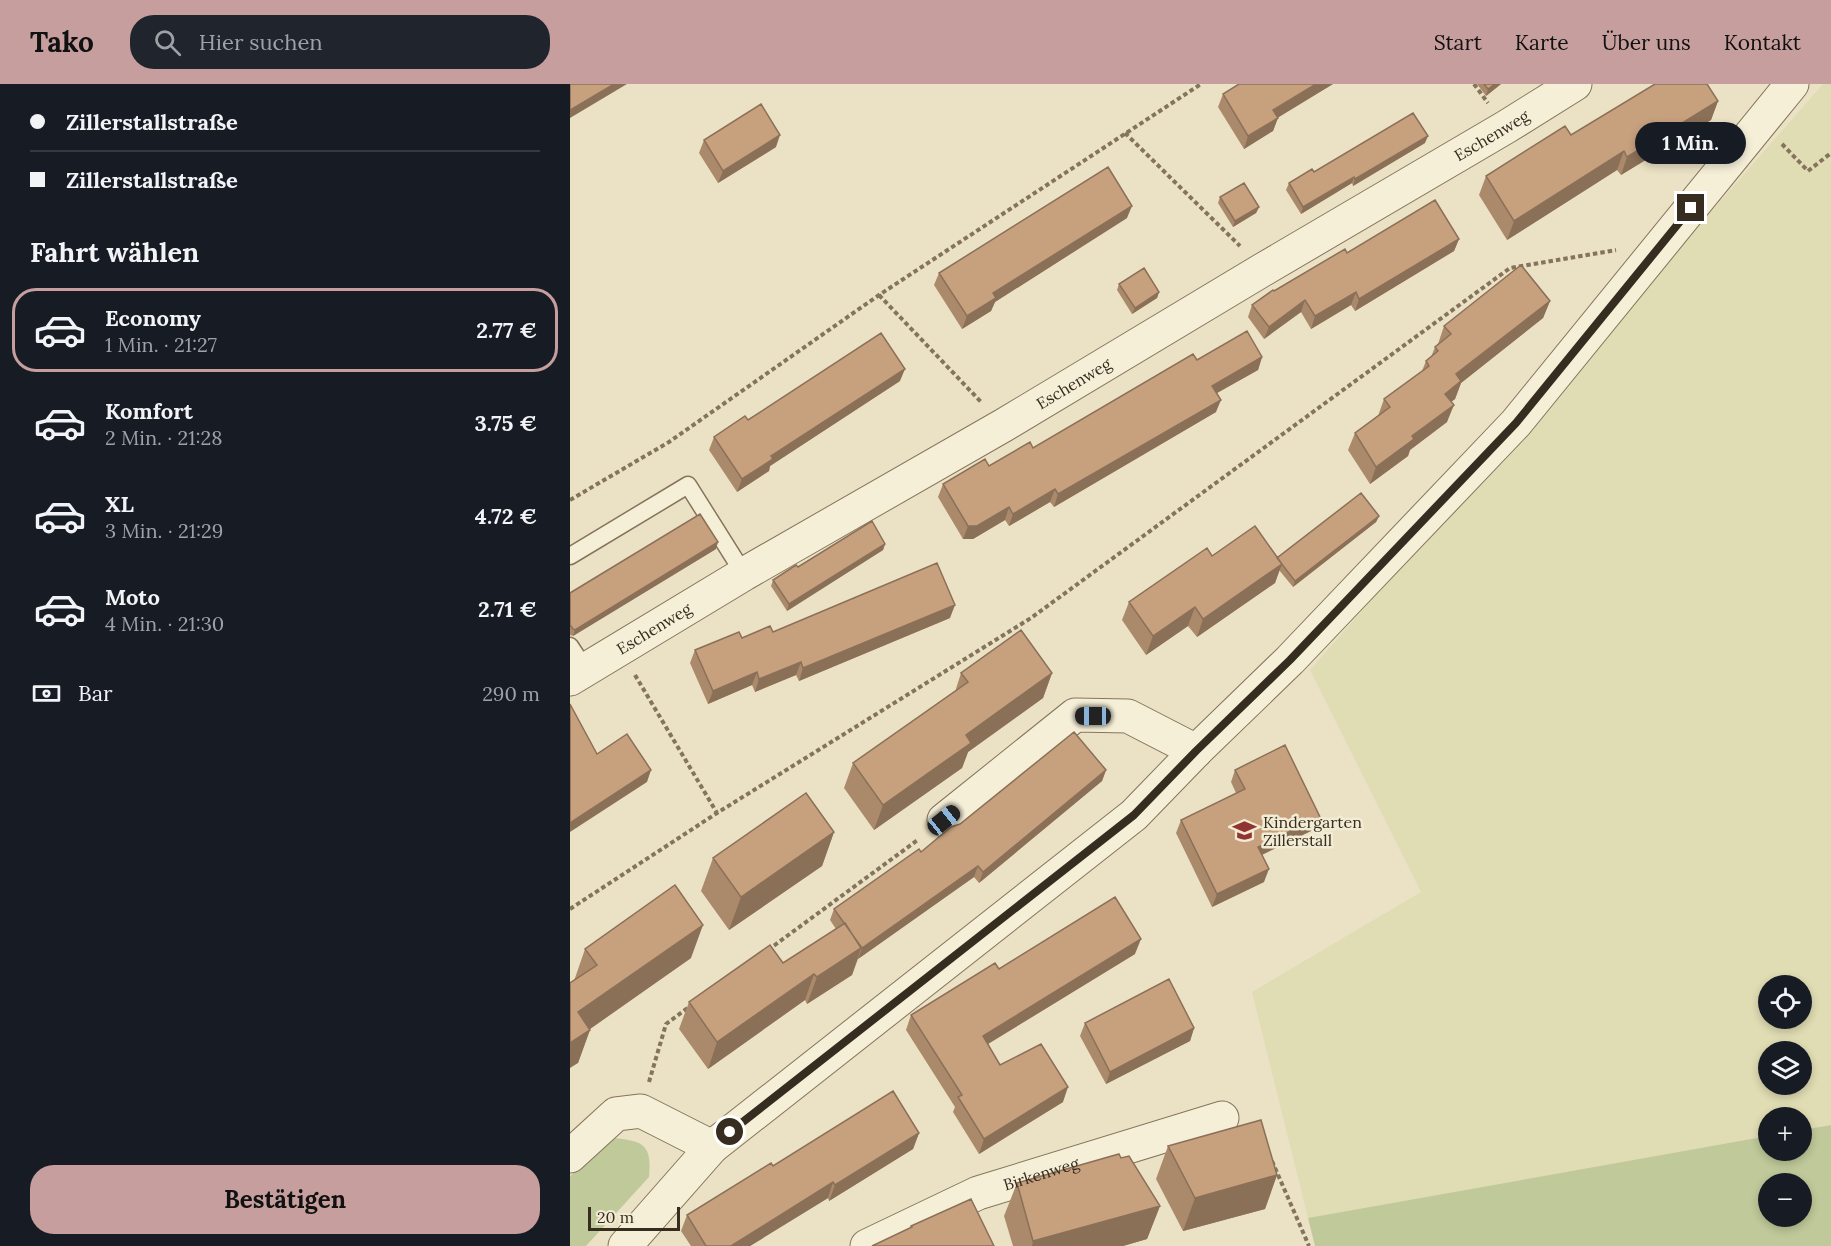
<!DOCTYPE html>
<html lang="de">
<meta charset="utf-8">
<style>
body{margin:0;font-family:Lora,serif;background:#20242c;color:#f1f3f6;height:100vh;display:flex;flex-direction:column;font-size:22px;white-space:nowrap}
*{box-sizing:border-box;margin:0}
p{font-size:20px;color:#9ea1a6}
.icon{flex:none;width:33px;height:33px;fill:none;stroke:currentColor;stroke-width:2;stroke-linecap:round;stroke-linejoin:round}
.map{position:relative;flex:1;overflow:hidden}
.panel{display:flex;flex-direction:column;background:#171b24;width:570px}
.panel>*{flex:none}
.hud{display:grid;align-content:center;height:132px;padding:0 30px;background:#171b24}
.controls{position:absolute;left:1188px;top:891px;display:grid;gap:12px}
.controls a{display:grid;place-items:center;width:54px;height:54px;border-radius:50%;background:#171b24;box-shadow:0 3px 9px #0003;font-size:30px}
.scale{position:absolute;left:18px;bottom:15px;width:92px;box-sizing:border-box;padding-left:6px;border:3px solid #362c1f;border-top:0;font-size:16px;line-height:21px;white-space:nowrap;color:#362c1f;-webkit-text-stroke:4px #f3ecd4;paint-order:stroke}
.end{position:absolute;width:27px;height:27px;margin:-14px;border:8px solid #362c1f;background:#fff;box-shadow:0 0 0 3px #fff}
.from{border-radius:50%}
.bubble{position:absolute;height:42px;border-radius:21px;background:#171b24;box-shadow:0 3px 9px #0003;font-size:20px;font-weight:700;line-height:42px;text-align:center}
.car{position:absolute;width:18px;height:36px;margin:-18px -9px;border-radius:8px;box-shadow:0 0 4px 2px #0007;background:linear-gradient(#222 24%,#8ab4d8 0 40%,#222 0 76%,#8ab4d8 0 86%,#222 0)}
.hud b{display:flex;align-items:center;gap:21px;height:57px;font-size:22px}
.hud b+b{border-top:2px solid #363941}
.hud i{width:15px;height:15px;background:#f1f3f6}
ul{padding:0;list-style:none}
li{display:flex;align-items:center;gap:18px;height:84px;margin:0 12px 9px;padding:0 18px;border:3px solid transparent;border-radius:24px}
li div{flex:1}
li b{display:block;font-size:22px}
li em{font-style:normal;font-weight:700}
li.active{border-color:#c59e9d}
li>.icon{width:54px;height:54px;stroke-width:1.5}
h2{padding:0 30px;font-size:27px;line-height:72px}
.pay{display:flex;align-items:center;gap:15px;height:66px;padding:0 30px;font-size:22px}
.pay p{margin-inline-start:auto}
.button{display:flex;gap:12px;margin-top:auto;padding:12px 30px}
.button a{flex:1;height:69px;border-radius:24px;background:#c59e9d;color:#111;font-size:24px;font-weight:700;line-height:69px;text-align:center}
header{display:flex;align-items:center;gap:36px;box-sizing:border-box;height:84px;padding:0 30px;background:#c59e9d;color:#111}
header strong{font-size:28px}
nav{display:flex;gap:33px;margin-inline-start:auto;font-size:21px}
.search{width:420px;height:54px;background:#20242c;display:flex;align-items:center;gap:15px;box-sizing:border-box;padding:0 21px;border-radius:24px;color:#9ea1a6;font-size:22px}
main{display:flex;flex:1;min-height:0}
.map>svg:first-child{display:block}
.farmland{fill:#e0dcb3;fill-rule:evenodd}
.green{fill:#c0c99a;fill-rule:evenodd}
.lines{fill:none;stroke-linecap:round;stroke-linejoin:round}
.service-casing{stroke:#85745c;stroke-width:19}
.minor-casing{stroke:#85745c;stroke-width:35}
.path{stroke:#85745c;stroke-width:4;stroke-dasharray:4.5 3;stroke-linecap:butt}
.service{stroke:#f6efd8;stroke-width:16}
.minor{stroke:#f6efd8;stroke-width:33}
.wall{fill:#ab8a6c}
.shaded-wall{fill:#8b7058}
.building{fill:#c7a07e;stroke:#8b7058;stroke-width:1.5}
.route{stroke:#362c1f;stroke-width:8}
.labels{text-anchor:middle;stroke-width:5;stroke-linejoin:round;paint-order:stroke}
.street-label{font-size:16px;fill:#362c1f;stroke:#f3ecd4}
.poi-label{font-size:16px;fill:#362c1f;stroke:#f3ecd4;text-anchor:start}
</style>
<header>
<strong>Tako</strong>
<div class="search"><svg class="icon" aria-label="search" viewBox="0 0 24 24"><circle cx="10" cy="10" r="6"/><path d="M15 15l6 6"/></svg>Hier suchen</div>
<nav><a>Start</a><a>Karte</a><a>Über uns</a><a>Kontakt</a></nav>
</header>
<main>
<section class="panel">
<div class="hud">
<b><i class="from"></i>Zillerstallstraße</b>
<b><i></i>Zillerstallstraße</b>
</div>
<h2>Fahrt wählen</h2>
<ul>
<li class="active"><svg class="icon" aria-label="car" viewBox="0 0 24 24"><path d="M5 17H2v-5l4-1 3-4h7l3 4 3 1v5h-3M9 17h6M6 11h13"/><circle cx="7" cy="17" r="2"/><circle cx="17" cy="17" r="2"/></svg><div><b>Economy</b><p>1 Min. · 21:27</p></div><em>2.77 €</em></li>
<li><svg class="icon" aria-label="car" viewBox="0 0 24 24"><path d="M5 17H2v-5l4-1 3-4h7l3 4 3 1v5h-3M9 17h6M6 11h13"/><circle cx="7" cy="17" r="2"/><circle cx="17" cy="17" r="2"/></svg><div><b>Komfort</b><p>2 Min. · 21:28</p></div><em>3.75 €</em></li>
<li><svg class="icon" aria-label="car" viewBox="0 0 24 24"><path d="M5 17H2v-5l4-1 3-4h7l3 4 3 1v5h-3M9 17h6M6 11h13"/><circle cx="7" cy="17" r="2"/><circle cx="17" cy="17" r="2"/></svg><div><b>XL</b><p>3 Min. · 21:29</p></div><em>4.72 €</em></li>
<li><svg class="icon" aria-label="car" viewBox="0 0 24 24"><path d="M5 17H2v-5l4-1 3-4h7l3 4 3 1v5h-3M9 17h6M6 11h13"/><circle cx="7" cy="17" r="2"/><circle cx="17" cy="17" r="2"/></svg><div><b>Moto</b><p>4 Min. · 21:30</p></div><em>2.71 €</em></li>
</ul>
<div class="pay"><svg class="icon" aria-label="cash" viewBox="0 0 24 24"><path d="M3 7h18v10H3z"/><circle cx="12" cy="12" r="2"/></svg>Bar<p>290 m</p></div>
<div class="button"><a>Bestätigen</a></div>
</section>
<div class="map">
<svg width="1261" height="1162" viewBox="0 0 1261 1162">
<rect width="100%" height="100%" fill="#ebe2c5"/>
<path class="farmland" d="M 1253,0 L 1261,0 L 1261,1041 L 1232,1046 L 1232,1034 L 1198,1034 L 1198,1052 L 738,1134 L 682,908 L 851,808 L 740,586 ZM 1198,902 L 1232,902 L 1232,934 L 1198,934 ZM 1198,968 L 1232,968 L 1232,1000 L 1198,1000 Z"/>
<path class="green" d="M 1261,1041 L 1261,1162 L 745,1162 L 738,1134 L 1198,1052 L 1198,1066 L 1232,1066 L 1232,1046 ZM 1198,1100 L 1232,1100 L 1232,1132 L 1198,1132 Z
M 44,1054 C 74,1057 82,1061 79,1093 L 16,1162 L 0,1162 L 0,1092 Z"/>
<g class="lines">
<defs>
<path id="service" d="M 0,472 L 118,401 L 174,490
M 0,562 L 15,585"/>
<g id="minor">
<path id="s1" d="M 0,595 L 174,490 L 434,341 L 694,185 L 936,43 L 1005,0"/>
<path d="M 374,736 L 505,631 L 558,632 L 626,667"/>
<path d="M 0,1072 L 46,1030 L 71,1027 L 142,1063"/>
<path d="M 55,1162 L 142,1063 L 564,731 L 626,667 L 720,576 L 946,339 L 1222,0"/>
<path id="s2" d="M 297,1162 L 408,1109 L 652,1034"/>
</g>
</defs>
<use href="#service" class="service-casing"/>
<use href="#minor" class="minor-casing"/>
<path class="path" d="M 904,0 L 918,19
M 555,49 L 670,162
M 1212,60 L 1238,87 L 1261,69
M 309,211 L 412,319
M 0,416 L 99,358 L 309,211 L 631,0
M 65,591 L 147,729
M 0,825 L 147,729 L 461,534 L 940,184 L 1046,166
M 198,866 L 349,755
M 79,998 L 96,940 L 119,923
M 702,1077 L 739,1162"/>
<use href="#service" class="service"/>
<use href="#minor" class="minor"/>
</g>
<path class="wall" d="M 763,0 L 708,33 L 703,47 L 674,65 L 648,23 L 653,10 Z
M 907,0 L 931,0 L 916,12 Z
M 1148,17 L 1141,36 L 1051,91 L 1047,86 L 937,156 L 909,111 L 916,92 L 1001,51 Z
M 134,56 L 206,63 L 148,99 L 129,69 Z
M 855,59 L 783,102 L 782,99 L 731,130 L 716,106 L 719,99 L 744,88 Z
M 650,113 L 689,123 L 686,129 L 663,143 L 648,119 Z
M 557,134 L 425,218 L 421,227 L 392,245 L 364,201 L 369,189 Z
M 889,155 L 884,167 L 785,227 L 781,221 L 741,245 L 731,228 L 694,255 L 678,233 L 682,221 L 704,207 L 777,169 Z
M 549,200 L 589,208 L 587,214 L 562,230 L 547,206 Z
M 980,217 L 973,234 L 891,299 L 885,315 L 881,318 L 877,338 L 840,366 L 838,372 L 800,400 L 778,366 L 785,349 L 808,332 L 814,315 L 852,287 L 856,277 L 861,273 L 865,263 L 868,260 L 874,242 Z
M 692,273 L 688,286 L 647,309 L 646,328 L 484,423 L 480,418 L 439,442 L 435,436 L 403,455 L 393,455 L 368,413 L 373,400 L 463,364 L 627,276 Z
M 330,297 L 200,382 L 199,387 L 167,408 L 139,366 L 144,353 L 178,336 Z
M 809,432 L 806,438 L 723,503 L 709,486 L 705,499 L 627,553 L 618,542 L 576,571 L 552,536 L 559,518 L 642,472 L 708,474 Z
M 315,460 L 313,466 L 217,527 L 201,502 L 203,496 L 228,483 Z
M 146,465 L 3,552 L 0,551 L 0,509 Z
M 380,534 L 229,597 L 226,591 L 185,608 L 182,601 L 138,620 L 120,579 L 125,566 L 172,554 L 203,548 Z
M 391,589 L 482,589 L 473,614 L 398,668 L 392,684 L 304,746 L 274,704 L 283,679 L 385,608 Z
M 536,686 L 532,697 L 409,799 L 404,793 L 288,875 L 282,891 L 237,920 L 235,916 L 138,985 L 109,945 L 119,918 L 213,879 L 266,845 L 260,836 L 264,825 L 351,768 Z
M 665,686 L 750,733 L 745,745 L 692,771 L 694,798 L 642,823 L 606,749 L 611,736 L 666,709 L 661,698 Z
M 264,748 L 252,782 L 159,846 L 131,807 L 143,774 Z
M 15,865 L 121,874 L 20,945 L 8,979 L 4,897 Z
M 565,870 L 418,960 L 430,981 L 493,1018 L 409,1070 L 383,1028 L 385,1023 L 336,946 L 341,931 L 429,885 Z
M 515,939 L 624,944 L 620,957 L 536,1000 L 510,952 Z
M 349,1049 L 343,1065 L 259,1117 L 258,1114 L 180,1162 L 121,1162 L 111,1147 L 117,1131 L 203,1082 Z
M 598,1062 L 707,1091 L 695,1125 L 613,1147 L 586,1095 Z
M 551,1074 L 590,1122 L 577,1155 L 553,1162 L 443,1162 L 434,1132 L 447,1099 Z"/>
<path class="shaded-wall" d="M 44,0 L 57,0 L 0,34 L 0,26 Z
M 746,0 L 763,0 L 699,39 L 703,26 Z
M 925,0 L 931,0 L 916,12 L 918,5 Z
M 1148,17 L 1141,36 L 1051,91 L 1057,73 Z
M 708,34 L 703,47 L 674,65 L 678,52 Z
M 210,51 L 206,63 L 148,99 L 153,87 Z
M 858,52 L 855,59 L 783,102 L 785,95 Z
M 1054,67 L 1047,86 L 937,156 L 944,137 Z
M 784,93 L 782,99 L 731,130 L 733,123 Z
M 562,122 L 557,134 L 425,218 L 421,227 L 392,245 L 397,232 L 423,209 Z
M 689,123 L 686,129 L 663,143 L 665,137 Z
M 889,155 L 884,167 L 785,227 L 789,215 Z
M 589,208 L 587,214 L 562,230 L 565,224 Z
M 786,208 L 781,221 L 741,245 L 745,232 Z
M 735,216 L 731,228 L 694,255 L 699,243 Z
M 980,217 L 973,234 L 891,299 L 885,315 L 869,327 L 875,310 L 886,290 Z
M 692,273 L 688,286 L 638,314 L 642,302 Z
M 335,285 L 330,297 L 200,382 L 199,387 L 167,408 L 172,395 L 201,372 Z
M 651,316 L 646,328 L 484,423 L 488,410 Z
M 884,321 L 877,338 L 840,366 L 838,372 L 800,400 L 806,383 L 842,352 Z
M 485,405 L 480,418 L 439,442 L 443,430 Z
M 439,423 L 435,436 L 403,455 L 393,455 L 398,442 Z
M 809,432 L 806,438 L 723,503 L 725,497 Z
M 148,458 L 146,465 L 3,552 L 5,546 Z
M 315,460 L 313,466 L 217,527 L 219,520 Z
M 712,480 L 705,499 L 627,553 L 633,535 Z
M 385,521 L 380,534 L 229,597 L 233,584 Z
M 625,523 L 618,542 L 576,571 L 583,552 Z
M 231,578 L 226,591 L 185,608 L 189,595 Z
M 187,588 L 182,601 L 138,620 L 143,607 Z
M 482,589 L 473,614 L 398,668 L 392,684 L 304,746 L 313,721 L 396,651 Z
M 81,686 L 77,698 L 0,748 L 0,739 Z
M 536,686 L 532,697 L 409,799 L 413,788 Z
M 750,733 L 745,745 L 683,775 L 688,763 Z
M 264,748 L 252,782 L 159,846 L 171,813 Z
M 408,782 L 404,793 L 288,875 L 292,864 Z
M 699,785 L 694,798 L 642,823 L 647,810 Z
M 133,841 L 121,874 L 0,959 L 8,928 Z
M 571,855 L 565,870 L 408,966 L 413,952 Z
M 291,864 L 282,891 L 237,920 L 247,893 Z
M 244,890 L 235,916 L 138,985 L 147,958 Z
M 624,944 L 620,957 L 536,1000 L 540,988 Z
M 20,946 L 8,979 L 0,984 L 0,959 Z
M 498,1003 L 493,1018 L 409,1070 L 414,1055 Z
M 349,1049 L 343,1065 L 259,1117 L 265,1101 Z
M 707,1091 L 695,1125 L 613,1147 L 625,1114 Z
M 263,1098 L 258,1114 L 180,1162 L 161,1162 Z
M 590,1122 L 577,1155 L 553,1162 L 462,1162 L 463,1157 Z"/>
<path class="building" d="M 0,0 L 44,0 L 0,26 Z
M 669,0 L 746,0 L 703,26 L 708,34 L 678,52 L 653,10 Z
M 914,0 L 925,0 L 918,5 Z
M 1085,0 L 1137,0 L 1148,17 L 1057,73 L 1054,67 L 944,137 L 916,92 L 995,42 L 1001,51 Z
M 191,20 L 210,51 L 153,87 L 134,56 Z
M 843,29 L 858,52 L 785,95 L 784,93 L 733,123 L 719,99 L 742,85 L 744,88 Z
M 538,83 L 562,122 L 423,209 L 426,214 L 397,232 L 369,189 Z
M 674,99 L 689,123 L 665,137 L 650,113 Z
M 865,116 L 889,155 L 789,215 L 786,208 L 745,232 L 735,216 L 699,243 L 682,221 L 703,206 L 704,207 L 775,165 L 777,169 Z
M 951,181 L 980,217 L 886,290 L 891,297 L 875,310 L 884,321 L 842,352 L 844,355 L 806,383 L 785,349 L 820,323 L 814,315 L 859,282 L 856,277 L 868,267 L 865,263 L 881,250 L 874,242 Z
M 574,184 L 589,208 L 565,224 L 549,200 Z
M 677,247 L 692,273 L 642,302 L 651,316 L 488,410 L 485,405 L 443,430 L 439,423 L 407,442 L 398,442 L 373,400 L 415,375 L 419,382 L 460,358 L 463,364 L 623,270 L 627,276 Z
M 311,249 L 335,285 L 201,372 L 203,375 L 172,395 L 144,353 L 175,332 L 178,336 Z
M 791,409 L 809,432 L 725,497 L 707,474 Z
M 130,430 L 148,458 L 5,546 L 3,545 L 0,541 L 0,509 Z
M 302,437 L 315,460 L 219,520 L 203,496 L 226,481 L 228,483 Z
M 685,442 L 712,480 L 633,535 L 625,523 L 583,552 L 559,518 L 637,464 L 642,472 Z
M 367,479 L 385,521 L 233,584 L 231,578 L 189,595 L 187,588 L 143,607 L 125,566 L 169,548 L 172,554 L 200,542 L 203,548 Z
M 451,546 L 482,589 L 396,651 L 401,659 L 313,721 L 283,679 L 398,598 L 391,589 Z
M 0,620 L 27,670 L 57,650 L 81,686 L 0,739 Z
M 504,648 L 536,686 L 413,788 L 408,782 L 292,864 L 264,825 L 349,765 L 351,768 L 381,743 L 390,740 Z
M 715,661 L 750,733 L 688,763 L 699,785 L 647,810 L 611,736 L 675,705 L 665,686 Z
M 236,709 L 264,748 L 171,813 L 143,774 Z
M 105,801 L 133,841 L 8,928 L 20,946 L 0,959 L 0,899 L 27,881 L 15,865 Z
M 545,813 L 571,855 L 413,952 L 430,981 L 471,960 L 498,1003 L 414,1055 L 388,1013 L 392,1011 L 341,931 L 425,879 L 429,885 Z
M 275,839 L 291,864 L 247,893 L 244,890 L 147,958 L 119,918 L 200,861 L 213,879 Z
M 599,895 L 624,944 L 540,988 L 515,939 Z
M 323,1007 L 349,1049 L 265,1101 L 263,1098 L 161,1162 L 136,1162 L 117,1131 L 201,1079 L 203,1082 Z
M 691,1036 L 707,1091 L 625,1114 L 598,1062 Z
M 549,1070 L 551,1074 L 559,1072 L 590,1122 L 463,1157 L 447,1099 Z
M 401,1115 L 424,1162 L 302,1162 L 342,1143 L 341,1142 Z"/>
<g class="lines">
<path class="route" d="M 160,1048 L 564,731 L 626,667 L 720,576 L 946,339 L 1121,124"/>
</g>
<defs>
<symbol id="school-bare" viewBox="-9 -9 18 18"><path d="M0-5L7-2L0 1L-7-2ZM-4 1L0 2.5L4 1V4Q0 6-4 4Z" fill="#903531" stroke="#f3ecd4" stroke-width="2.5" paint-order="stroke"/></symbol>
</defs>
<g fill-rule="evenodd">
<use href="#school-bare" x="658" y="730" width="33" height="33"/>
</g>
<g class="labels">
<g class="street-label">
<text dy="6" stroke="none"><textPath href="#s1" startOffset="1070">Eschenweg</textPath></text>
<text dy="6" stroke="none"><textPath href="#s1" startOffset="584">Eschenweg</textPath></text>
<text dy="6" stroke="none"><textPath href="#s1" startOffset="98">Eschenweg</textPath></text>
<text dy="6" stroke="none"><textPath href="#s2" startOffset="189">Birkenweg</textPath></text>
</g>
<g class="poi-label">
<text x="693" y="744">Kindergarten<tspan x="693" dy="18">Zillerstall</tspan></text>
</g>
</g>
</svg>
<div class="controls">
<a><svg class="icon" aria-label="locate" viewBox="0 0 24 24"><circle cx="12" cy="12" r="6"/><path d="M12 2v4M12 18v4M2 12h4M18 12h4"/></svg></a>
<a><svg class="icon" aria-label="layers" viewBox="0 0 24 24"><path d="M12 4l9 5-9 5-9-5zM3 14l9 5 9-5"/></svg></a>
<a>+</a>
<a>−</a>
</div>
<div class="scale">20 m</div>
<i class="end from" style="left:160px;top:1048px"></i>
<i class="end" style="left:1121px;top:124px"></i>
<div class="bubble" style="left:1065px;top:38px;width:111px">1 Min.</div>
<i class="car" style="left:523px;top:632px;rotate:270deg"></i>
<i class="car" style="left:374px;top:736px;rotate:51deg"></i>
</div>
</main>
